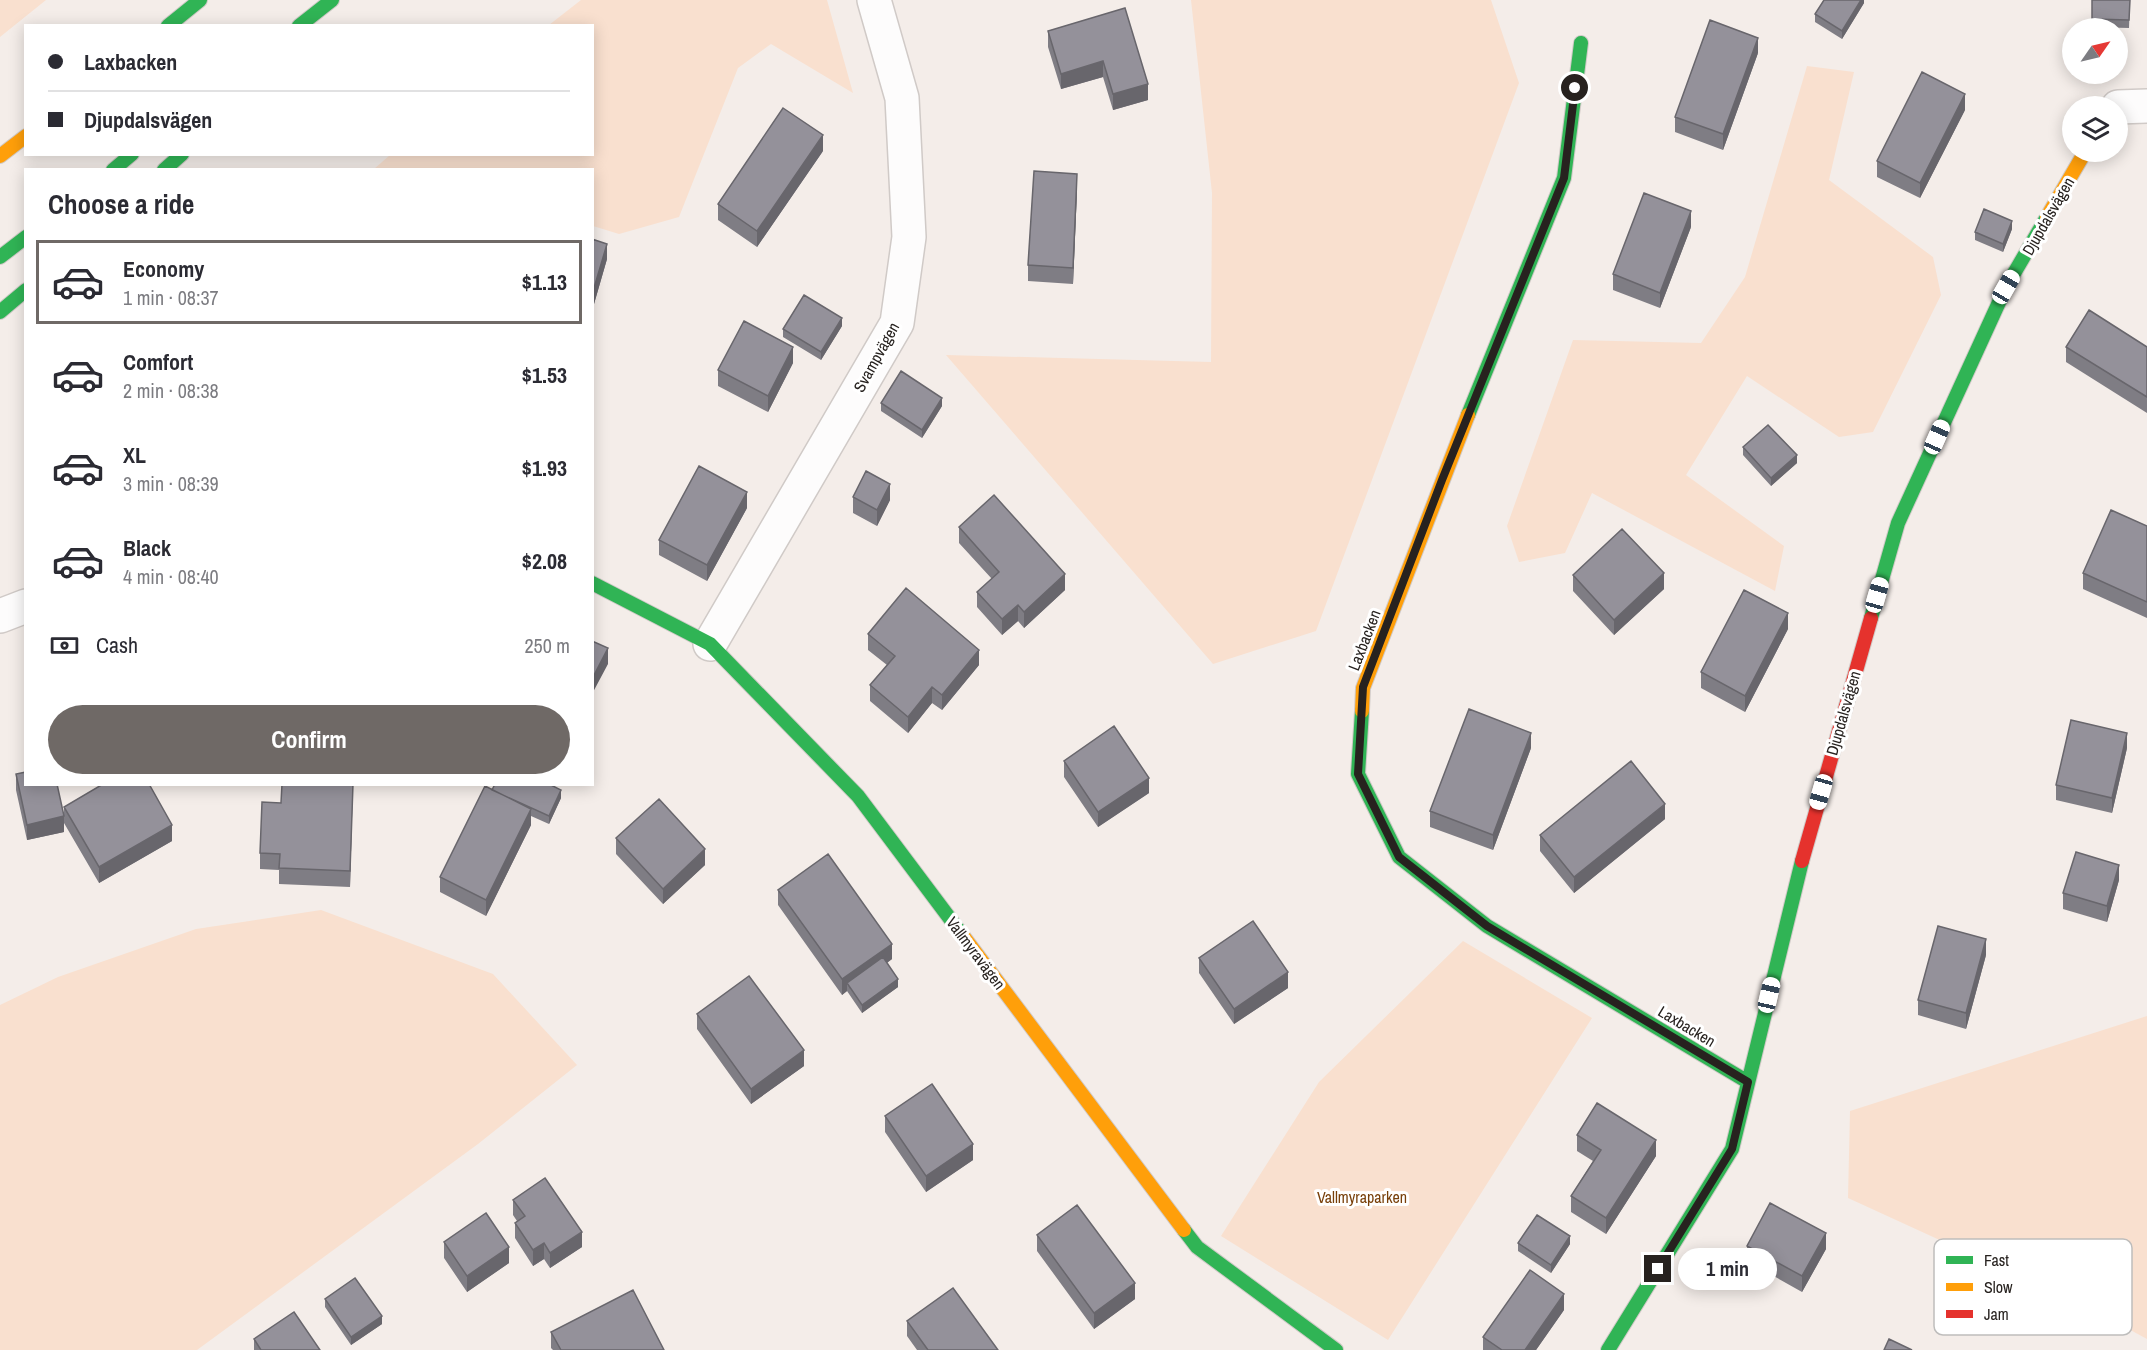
<!DOCTYPE html>
<meta charset="utf-8">
<style>
body{margin:0;font-family:"Archivo Narrow",sans-serif;background:#f7f7f7;color:#2b2b33;height:100vh;display:flex;flex-direction:column;font-size:22px;white-space:nowrap}
*{box-sizing:border-box;margin:0}
p{font-size:20px;color:#7c7c81}
.icon{flex:none;width:33px;height:33px;fill:none;stroke:currentColor;stroke-width:2;stroke-linecap:round;stroke-linejoin:round}
.map{position:relative;flex:1;overflow:hidden}
.drawer{position:absolute;left:24px;top:168px;width:570px;height:618px;display:flex;flex-direction:column;background:#fff;border-radius:0px;box-shadow:0 3px 15px #0003}
.drawer>*{flex:none}
.guide{position:absolute;left:24px;top:24px;width:570px;height:132px;border-radius:0px;box-shadow:0 3px 15px #0003;display:grid;align-content:center;height:132px;padding:0 24px;background:#fff}
.needle{width:39px;rotate:56deg}
.buttons{position:absolute;left:2062px;top:18px;display:grid;gap:12px}
.buttons a{display:grid;place-items:center;width:66px;height:66px;border-radius:50%;background:#fff;box-shadow:0 3px 15px #0003;font-size:30px}
.end{position:absolute;width:27px;height:27px;margin:-14px;border:8px solid #27221f;background:#fff;box-shadow:0 0 0 3px #fff}
.from{border-radius:50%}
.bubble{position:absolute;height:42px;border-radius:21px;background:#fff;box-shadow:0 3px 15px #0003;font-size:20px;font-weight:800;line-height:42px;text-align:center}
.car{position:absolute;width:18px;height:36px;margin:-18px -9px;border-radius:8px;box-shadow:0 0 4px 2px #0007;background:linear-gradient(#fff 24%,#345 0 40%,#fff 0 76%,#345 0 86%,#fff 0)}
.guide b{display:flex;align-items:center;gap:21px;height:57px;font-size:22px}
.guide b+b{border-top:2px solid #e1e1e2}
.guide i{width:15px;height:15px;background:#2b2b33}
ul{padding:0;list-style:none}
li{display:flex;align-items:center;gap:18px;height:84px;margin:0 12px 9px;padding:0 12px;border:3px solid transparent;border-radius:0px}
li div{flex:1}
li b{display:block;font-size:22px}
li em{font-style:normal;font-weight:800}
li.on{border-color:#6f6966}
li>.icon{width:54px;height:54px;stroke-width:1.5}
h2{padding:0 24px;font-size:27px;line-height:72px}
.pay{display:flex;align-items:center;gap:15px;height:66px;padding:0 24px;font-size:22px}
.pay p{margin-inline-start:auto}
.primary-button{display:flex;gap:12px;margin-top:auto;padding:12px 24px}
.primary-button a{flex:1;height:69px;border-radius:36px;background:#6f6966;color:#fff;font-size:24px;font-weight:800;line-height:69px;text-align:center}
.map>svg:first-child{display:block}
.green{fill:#f9e0cf}
.lines{fill:none;stroke-linecap:round;stroke-linejoin:round}
.street-casing{stroke:#d0cac7;stroke-width:36}
.fast-casing{stroke:#d0cac7;stroke-width:16}
.slow-casing{stroke:#d0cac7;stroke-width:16}
.jam-casing{stroke:#d0cac7;stroke-width:16}
.street{stroke:#fdfcfc;stroke-width:33}
.fast{stroke:#30b455;stroke-width:14}
.slow{stroke:#ff9f0a;stroke-width:14}
.jam{stroke:#e5322d;stroke-width:14}
.wall{fill:#7f7d84}
.shaded-wall{fill:#68666c}
.building{fill:#94919a;stroke:#68666c;stroke-width:1.5}
.route{stroke:#27221f;stroke-width:8}
.labels{text-anchor:middle;stroke-width:6;stroke-linejoin:round;paint-order:stroke}
.street-label{font-size:16px;fill:#27221f;stroke:#fff}
.park-label{font-size:16px;fill:#783f09;stroke:#fff}
.key{fill:#fff;stroke:#bebdbc;stroke-width:1.5}
.key-label{font-size:16px;fill:#27221f}
</style>
<div class="map">
<svg width="2147" height="1350" viewBox="0 0 2147 1350">
<rect width="100%" height="100%" fill="#f4ede9"/>
<path class="green" d="M 0,0 L 46,0 L 0,37 Z
M 581,0 L 827,0 L 853,93 L 771,44 L 738,68 L 679,217 L 619,234 L 593,226 L 592,170 L 374,169 L 390,155 L 592,154 L 592,26 L 549,25 Z
M 1191,0 L 1491,0 L 1519,83 L 1316,631 L 1213,664 L 946,355 L 1211,362 L 1212,193 Z
M 1807,66 L 1854,72 L 1829,180 L 1933,257 L 1941,295 L 1873,432 L 1839,437 L 1747,376 L 1686,475 L 1784,546 L 1775,591 L 1592,493 L 1565,553 L 1519,562 L 1507,526 L 1573,340 L 1701,343 L 1745,277 Z
M 321,910 L 493,974 L 577,1065 L 478,1144 L 197,1350 L 0,1350 L 0,1005 L 58,977 L 196,929 Z
M 1463,941 L 1592,1018 L 1388,1340 L 1221,1236 L 1319,1082 Z
M 2147,1016 L 2147,1339 L 2099,1313 L 1848,1198 L 1850,1111 Z"/>
<g class="lines">
<defs>
<path id="street" d="M 2118,107 L 2147,106
M 0,616 L 26,606
M 710,644 L 897,323 L 909,237 L 902,98 L 874,0"/>
<path id="fast" d="M 168,26 L 200,0
M 299,26 L 332,0
M 113,170 L 132,154
M 164,170 L 182,154
M 0,257 L 26,237
M 0,312 L 26,290
M 1468,415 L 1564,178 L 1581,43
M 592,583 L 710,644 L 858,796 L 963,936
M 1871,618 L 1898,523 L 2006,287 L 2047,217
M 1362,711 L 1358,774 L 1399,857 L 1487,926 L 1748,1082
M 1184,1230 L 1197,1247 L 1336,1350
M 1608,1350 L 1732,1149 L 1802,861"/>
<path id="slow" d="M 0,156 L 26,136
M 2047,217 L 2085,152
M 1362,711 L 1363,688 L 1468,415
M 963,936 L 1184,1230"/>
<path id="jam" d="M 1802,861 L 1871,618"/>
</defs>
<use href="#street" class="street-casing"/>
<use href="#fast" class="fast-casing"/>
<use href="#slow" class="slow-casing"/>
<use href="#jam" class="jam-casing"/>
<use href="#street" class="street"/>
<use href="#fast" class="fast"/>
<use href="#slow" class="slow"/>
<use href="#jam" class="jam"/>
</g>
<path class="wall" d="M 1864,0 L 1864,3 L 1842,39 L 1815,22 L 1815,14 Z
M 2092,0 L 2130,0 L 2129,28 L 2092,27 Z
M 1125,8 L 1148,100 L 1113,110 L 1103,77 L 1061,89 L 1048,47 L 1048,31 Z
M 1758,53 L 1723,150 L 1675,132 L 1675,117 Z
M 1965,110 L 1920,198 L 1877,177 L 1877,161 Z
M 823,151 L 757,247 L 718,220 L 718,204 Z
M 1077,190 L 1073,284 L 1028,281 L 1028,265 Z
M 1691,227 L 1660,308 L 1613,290 L 1613,274 Z
M 2012,229 L 2003,252 L 1975,240 L 1975,232 Z
M 592,239 L 607,259 L 594,304 L 592,303 Z
M 842,326 L 821,360 L 783,337 L 783,329 Z
M 2066,347 L 2147,347 L 2147,413 L 2066,362 Z
M 793,363 L 768,412 L 718,386 L 718,370 Z
M 881,403 L 942,406 L 922,438 L 881,411 Z
M 1743,447 L 1797,463 L 1771,486 L 1743,455 Z
M 853,497 L 890,500 L 877,526 L 853,513 Z
M 747,508 L 707,581 L 659,555 L 659,540 Z
M 2147,526 L 2147,618 L 2083,589 L 2083,573 Z
M 959,527 L 1065,590 L 1024,628 L 1018,621 L 1002,635 L 977,607 L 977,592 L 992,579 L 959,543 Z
M 1573,575 L 1664,589 L 1614,635 L 1573,591 Z
M 1788,629 L 1745,712 L 1701,688 L 1701,672 Z
M 868,634 L 979,665 L 942,710 L 932,703 L 908,733 L 870,701 L 870,685 L 887,665 L 868,650 Z
M 1531,748 L 1493,850 L 1430,827 L 1430,811 Z
M 2127,748 L 2112,813 L 2056,800 L 2056,785 Z
M 1064,761 L 1149,793 L 1098,827 L 1064,777 Z
M 16,774 L 64,816 L 64,807 L 172,841 L 99,883 L 64,823 L 64,832 L 27,840 L 16,790 Z
M 353,784 L 350,887 L 279,884 L 279,870 L 260,869 L 260,853 L 281,803 Z
M 492,790 L 561,798 L 549,824 L 531,816 L 531,825 L 486,916 L 440,892 L 440,877 Z
M 1665,819 L 1574,893 L 1540,851 L 1540,835 Z
M 616,838 L 705,865 L 663,904 L 616,854 Z
M 2119,880 L 2107,922 L 2063,909 L 2063,893 Z
M 778,890 L 892,959 L 887,963 L 898,987 L 862,1013 L 847,991 L 842,995 L 778,905 Z
M 1986,955 L 1966,1029 L 1918,1015 L 1918,1000 Z
M 1199,958 L 1288,988 L 1234,1024 L 1199,973 Z
M 697,1014 L 804,1066 L 751,1104 L 697,1029 Z
M 885,1116 L 973,1160 L 926,1192 L 885,1132 Z
M 1577,1135 L 1656,1156 L 1606,1234 L 1571,1212 L 1571,1196 L 1593,1161 L 1577,1151 Z
M 513,1200 L 582,1247 L 550,1268 L 544,1259 L 533,1266 L 515,1238 L 515,1223 L 517,1221 L 513,1215 Z
M 1037,1235 L 1135,1299 L 1094,1329 L 1037,1251 Z
M 444,1242 L 509,1263 L 467,1292 L 444,1258 Z
M 1518,1243 L 1570,1244 L 1551,1273 L 1518,1251 Z
M 1747,1246 L 1826,1249 L 1802,1292 L 1747,1261 Z
M 325,1299 L 382,1324 L 351,1345 L 325,1307 Z
M 1564,1310 L 1536,1350 L 1483,1350 L 1483,1337 Z
M 907,1321 L 998,1350 L 917,1350 L 907,1336 Z
M 551,1332 L 664,1350 L 553,1350 L 551,1348 Z
M 254,1339 L 320,1350 L 254,1350 Z"/>
<path class="shaded-wall" d="M 1861,0 L 1864,0 L 1864,3 L 1842,39 L 1842,31 Z
M 1758,38 L 1758,53 L 1723,150 L 1723,134 Z
M 1103,61 L 1103,77 L 1061,89 L 1061,74 Z
M 1148,84 L 1148,100 L 1113,110 L 1113,94 Z
M 1965,94 L 1965,110 L 1920,198 L 1920,183 Z
M 823,135 L 823,151 L 757,247 L 757,231 Z
M 1077,174 L 1077,190 L 1073,284 L 1073,268 Z
M 1691,211 L 1691,227 L 1660,308 L 1660,293 Z
M 2012,221 L 2012,229 L 2003,252 L 2003,244 Z
M 607,244 L 607,259 L 594,304 L 594,288 Z
M 842,318 L 842,326 L 821,360 L 821,352 Z
M 793,347 L 793,363 L 768,412 L 768,396 Z
M 942,398 L 942,406 L 922,438 L 922,430 Z
M 1797,455 L 1797,463 L 1771,486 L 1771,478 Z
M 890,484 L 890,500 L 877,526 L 877,510 Z
M 747,492 L 747,508 L 707,581 L 707,565 Z
M 1664,573 L 1664,589 L 1614,635 L 1614,620 Z
M 1065,574 L 1065,590 L 1024,628 L 1024,612 Z
M 1018,605 L 1018,621 L 1002,635 L 1002,619 Z
M 1788,613 L 1788,629 L 1745,712 L 1745,696 Z
M 608,648 L 608,664 L 592,694 L 592,679 Z
M 979,650 L 979,665 L 942,710 L 942,695 Z
M 932,687 L 932,703 L 908,733 L 908,717 Z
M 1531,733 L 1531,748 L 1493,850 L 1493,835 Z
M 2127,733 L 2127,748 L 2112,813 L 2112,798 Z
M 1149,778 L 1149,793 L 1098,827 L 1098,812 Z
M 353,784 L 350,887 L 350,871 Z
M 561,790 L 561,798 L 549,824 L 549,816 Z
M 1665,804 L 1665,819 L 1574,893 L 1574,877 Z
M 531,809 L 531,825 L 486,916 L 486,900 Z
M 64,816 L 64,832 L 27,840 L 27,825 Z
M 172,825 L 172,841 L 99,883 L 99,867 Z
M 705,849 L 705,865 L 663,904 L 663,889 Z
M 2119,865 L 2119,880 L 2107,922 L 2107,906 Z
M 1986,939 L 1986,955 L 1966,1029 L 1966,1013 Z
M 892,944 L 892,959 L 850,989 L 847,983 L 847,991 L 842,995 L 842,979 Z
M 1288,972 L 1288,988 L 1234,1024 L 1234,1009 Z
M 898,979 L 898,987 L 862,1013 L 862,1005 Z
M 804,1050 L 804,1066 L 751,1104 L 751,1089 Z
M 1656,1140 L 1656,1156 L 1606,1234 L 1606,1218 Z
M 973,1144 L 973,1160 L 926,1192 L 926,1176 Z
M 582,1232 L 582,1247 L 550,1268 L 550,1253 Z
M 1826,1233 L 1826,1249 L 1802,1292 L 1802,1276 Z
M 1570,1236 L 1570,1244 L 1551,1273 L 1551,1265 Z
M 544,1243 L 544,1259 L 533,1266 L 533,1250 Z
M 509,1247 L 509,1263 L 467,1292 L 467,1276 Z
M 1135,1283 L 1135,1299 L 1094,1329 L 1094,1313 Z
M 1564,1294 L 1564,1310 L 1536,1350 L 1525,1350 Z
M 382,1316 L 382,1324 L 351,1345 L 351,1337 Z"/>
<path class="building" d="M 1824,0 L 1861,0 L 1842,31 L 1815,14 Z
M 2092,0 L 2130,0 L 2129,20 L 2092,19 Z
M 1125,8 L 1148,84 L 1113,94 L 1103,61 L 1061,74 L 1048,31 Z
M 1710,20 L 1758,38 L 1723,134 L 1675,117 Z
M 1922,72 L 1965,94 L 1920,183 L 1877,161 Z
M 783,108 L 823,135 L 757,231 L 718,204 Z
M 1034,171 L 1077,174 L 1073,268 L 1028,265 Z
M 1644,193 L 1691,211 L 1660,293 L 1613,274 Z
M 1984,209 L 2012,221 L 2003,244 L 1975,232 Z
M 592,239 L 607,244 L 594,288 L 592,287 Z
M 804,295 L 842,318 L 821,352 L 783,329 Z
M 2089,310 L 2147,347 L 2147,397 L 2066,347 Z
M 744,321 L 793,347 L 768,396 L 718,370 Z
M 901,371 L 942,398 L 922,430 L 881,403 Z
M 1768,425 L 1797,455 L 1771,478 L 1743,447 Z
M 699,466 L 747,492 L 707,565 L 659,540 Z
M 866,471 L 890,484 L 877,510 L 853,497 Z
M 994,495 L 1065,574 L 1024,612 L 1018,605 L 1002,619 L 977,592 L 999,572 L 959,527 Z
M 2111,510 L 2147,526 L 2147,602 L 2083,573 Z
M 1622,529 L 1664,573 L 1614,620 L 1573,575 Z
M 906,588 L 979,650 L 942,695 L 932,687 L 908,717 L 870,685 L 895,656 L 868,634 Z
M 1744,590 L 1788,613 L 1745,696 L 1701,672 Z
M 592,641 L 608,648 L 592,679 Z
M 1469,709 L 1531,733 L 1493,835 L 1430,811 Z
M 2071,720 L 2127,733 L 2112,798 L 2056,785 Z
M 1114,726 L 1149,778 L 1098,812 L 1064,761 Z
M 1631,761 L 1665,804 L 1574,877 L 1540,835 Z
M 26,772 L 26,784 L 57,784 L 64,816 L 27,825 L 16,774 Z
M 103,784 L 149,784 L 172,825 L 99,867 L 64,807 Z
M 282,784 L 353,784 L 350,871 L 279,868 L 280,854 L 260,853 L 262,802 L 281,803 Z
M 495,784 L 549,784 L 561,790 L 549,816 L 492,790 Z
M 485,786 L 531,809 L 486,900 L 440,877 Z
M 659,799 L 705,849 L 663,889 L 616,838 Z
M 2076,852 L 2119,865 L 2107,906 L 2063,893 Z
M 828,854 L 892,944 L 842,979 L 778,890 Z
M 1253,921 L 1288,972 L 1234,1009 L 1199,958 Z
M 1938,926 L 1986,939 L 1966,1013 L 1918,1000 Z
M 883,957 L 898,979 L 862,1005 L 847,983 Z
M 749,976 L 804,1050 L 751,1089 L 697,1014 Z
M 932,1084 L 973,1144 L 926,1176 L 885,1116 Z
M 1597,1103 L 1656,1140 L 1606,1218 L 1571,1196 L 1601,1150 L 1577,1135 Z
M 545,1178 L 582,1232 L 550,1253 L 544,1243 L 533,1250 L 515,1223 L 525,1216 L 513,1200 Z
M 1770,1203 L 1826,1233 L 1802,1276 L 1747,1246 Z
M 1077,1205 L 1135,1283 L 1094,1313 L 1037,1235 Z
M 486,1213 L 509,1247 L 467,1276 L 444,1242 Z
M 1537,1215 L 1570,1236 L 1551,1265 L 1518,1243 Z
M 1530,1270 L 1564,1294 L 1525,1350 L 1502,1350 L 1483,1337 Z
M 355,1278 L 382,1316 L 351,1337 L 325,1299 Z
M 953,1288 L 998,1350 L 928,1350 L 907,1321 Z
M 633,1290 L 664,1350 L 561,1350 L 551,1332 Z
M 294,1312 L 320,1350 L 261,1350 L 254,1339 Z
M 1889,1339 L 1912,1350 L 1884,1350 Z"/>
<g class="lines">
<path class="route" d="M 1575,88 L 1564,178 L 1442,480 L 1363,687 L 1358,774 L 1399,857 L 1487,926 L 1748,1082 L 1732,1149 L 1658,1269"/>
</g>
<g class="labels">
<g class="street-label">
<text transform="translate(2048 216) rotate(-60)" y="6">Djupdalsvägen</text>
<text transform="translate(876 357) rotate(-61)" y="6">Svampvägen</text>
<text transform="translate(1364 640) rotate(-69)" y="6">Laxbacken</text>
<text transform="translate(1843 713) rotate(-74)" y="6">Djupdalsvägen</text>
<text transform="translate(976 953) rotate(53)" y="6">Vallmyravägen</text>
<text transform="translate(1687 1026) rotate(31)" y="6">Laxbacken</text>
</g>
<g class="park-label">
<text x="1362" y="1203">Vallmyraparken</text>
</g>
</g>
<rect x="1934" y="1239" width="198" height="96" rx="9" class="key"/>
<rect x="1946" y="1256" width="27" height="8" fill="#30b455"/>
<rect x="1946" y="1283" width="27" height="8" fill="#ff9f0a"/>
<rect x="1946" y="1310" width="27" height="8" fill="#e5322d"/>
<g class="key-label">
<text x="1984" y="1266">Fast</text>
<text x="1984" y="1293">Slow</text>
<text x="1984" y="1320">Jam</text>
</g>
</svg>
<div class="buttons">
<a><svg class="needle" viewBox="-14 -14 28 28"><path d="M0-13l5 13h-10z" fill="#e53935"/><path d="M0 13l5-13h-10z" fill="#7c7c81"/></svg></a>
<a><svg class="icon" aria-label="layers" viewBox="0 0 24 24"><path d="M12 4l9 5-9 5-9-5zM3 14l9 5 9-5"/></svg></a>
</div>
<i class="end from" style="left:1575px;top:88px"></i>
<i class="end" style="left:1658px;top:1269px"></i>
<div class="bubble" style="left:1678px;top:1248px;width:99px">1 min</div>
<i class="car" style="left:2006px;top:287px;rotate:30deg"></i>
<i class="car" style="left:1937px;top:437px;rotate:24deg"></i>
<i class="car" style="left:1877px;top:595px;rotate:16deg"></i>
<i class="car" style="left:1821px;top:792px;rotate:196deg"></i>
<i class="car" style="left:1769px;top:995px;rotate:13deg"></i>
<div class="guide">
<b><i class="from"></i>Laxbacken</b>
<b><i></i>Djupdalsvägen</b>
</div>
<section class="drawer">
<h2>Choose a ride</h2>
<ul>
<li class="on"><svg class="icon" aria-label="car" viewBox="0 0 24 24"><path d="M5 17H2v-5l4-1 3-4h7l3 4 3 1v5h-3M9 17h6M6 11h13"/><circle cx="7" cy="17" r="2"/><circle cx="17" cy="17" r="2"/></svg><div><b>Economy</b><p>1 min · 08:37</p></div><em>$1.13</em></li>
<li><svg class="icon" aria-label="car" viewBox="0 0 24 24"><path d="M5 17H2v-5l4-1 3-4h7l3 4 3 1v5h-3M9 17h6M6 11h13"/><circle cx="7" cy="17" r="2"/><circle cx="17" cy="17" r="2"/></svg><div><b>Comfort</b><p>2 min · 08:38</p></div><em>$1.53</em></li>
<li><svg class="icon" aria-label="car" viewBox="0 0 24 24"><path d="M5 17H2v-5l4-1 3-4h7l3 4 3 1v5h-3M9 17h6M6 11h13"/><circle cx="7" cy="17" r="2"/><circle cx="17" cy="17" r="2"/></svg><div><b>XL</b><p>3 min · 08:39</p></div><em>$1.93</em></li>
<li><svg class="icon" aria-label="car" viewBox="0 0 24 24"><path d="M5 17H2v-5l4-1 3-4h7l3 4 3 1v5h-3M9 17h6M6 11h13"/><circle cx="7" cy="17" r="2"/><circle cx="17" cy="17" r="2"/></svg><div><b>Black</b><p>4 min · 08:40</p></div><em>$2.08</em></li>
</ul>
<div class="pay"><svg class="icon" aria-label="cash" viewBox="0 0 24 24"><path d="M3 7h18v10H3z"/><circle cx="12" cy="12" r="2"/></svg>Cash<p>250 m</p></div>
<div class="primary-button"><a>Confirm</a></div>
</section>
</div>
